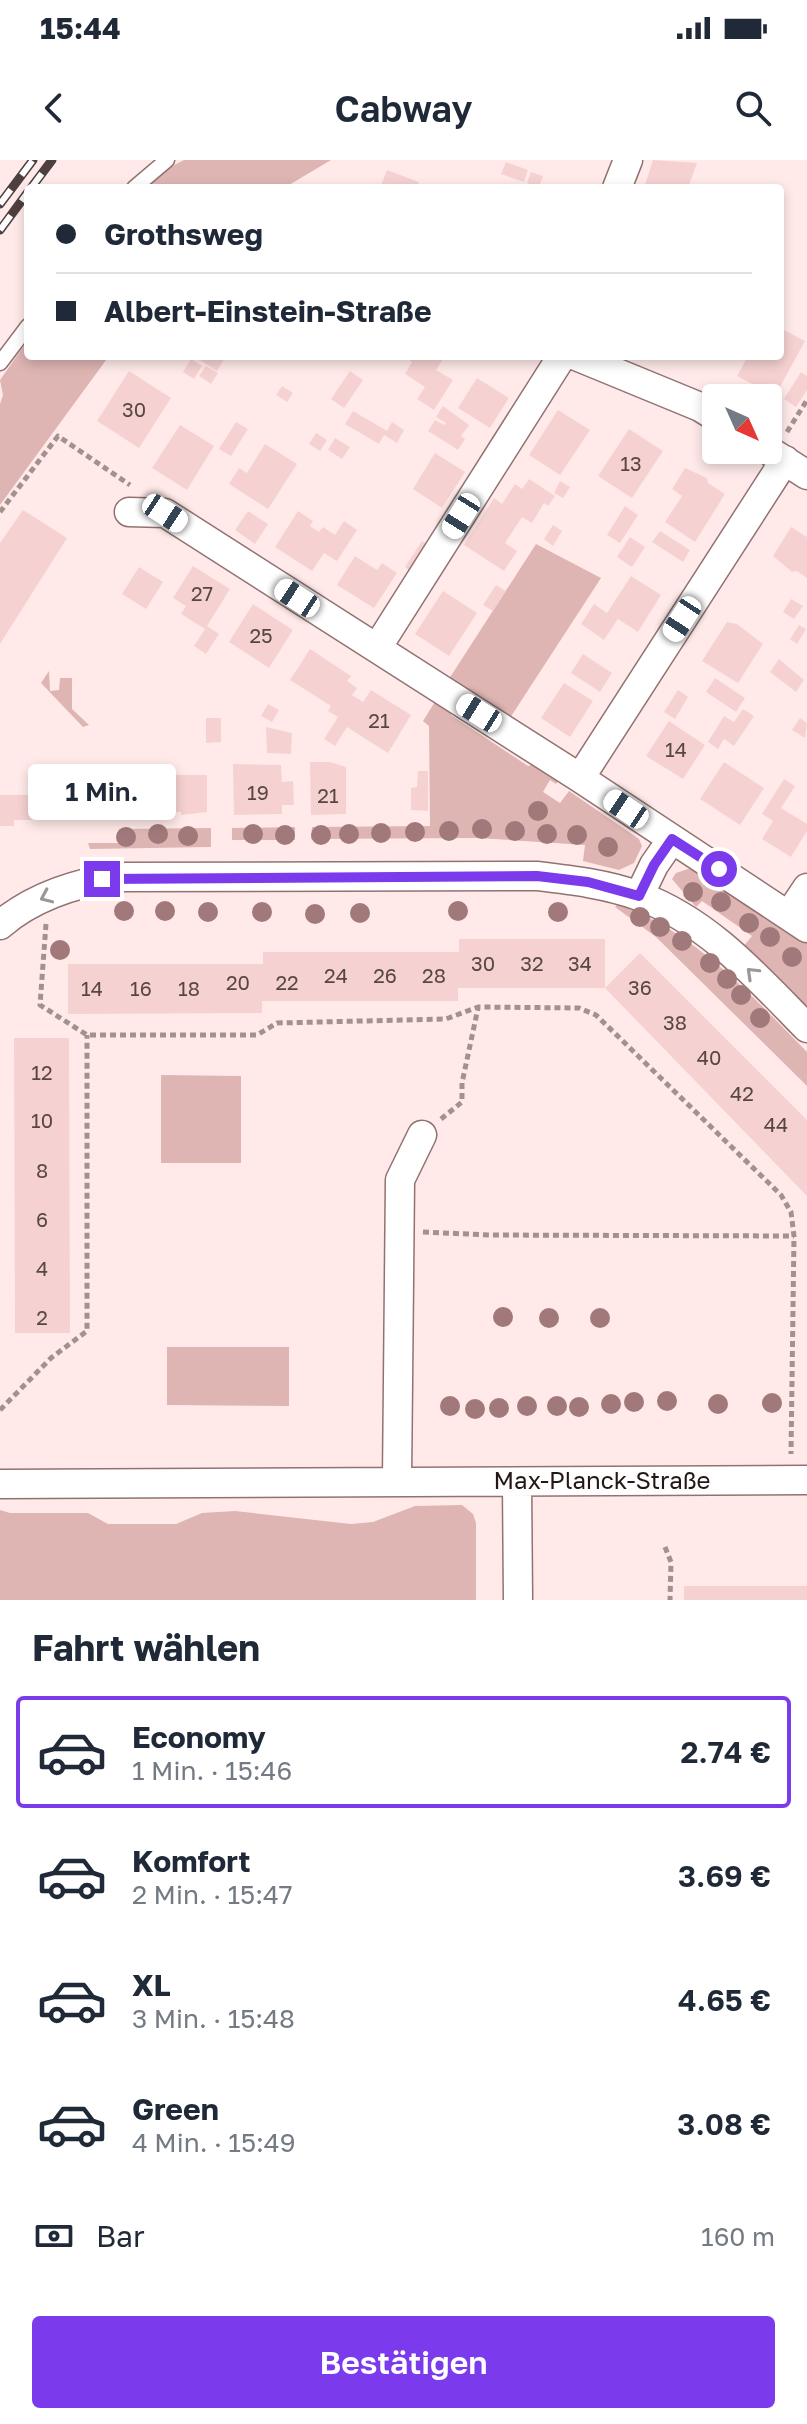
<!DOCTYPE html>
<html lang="de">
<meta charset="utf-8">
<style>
body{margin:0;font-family:"Golos Text",sans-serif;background:#f2f2f3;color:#1f2937;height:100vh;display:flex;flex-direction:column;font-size:30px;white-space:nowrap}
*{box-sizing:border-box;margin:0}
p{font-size:26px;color:#747a83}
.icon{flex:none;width:44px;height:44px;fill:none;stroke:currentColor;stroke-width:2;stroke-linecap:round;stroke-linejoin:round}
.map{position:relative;height:1440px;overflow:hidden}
.details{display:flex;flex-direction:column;background:#fff;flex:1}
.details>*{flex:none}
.guide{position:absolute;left:24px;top:24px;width:760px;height:176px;border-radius:8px;box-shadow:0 4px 12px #0003;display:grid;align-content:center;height:176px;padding:0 32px;background:#fff}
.needle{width:52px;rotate:135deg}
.buttons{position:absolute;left:702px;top:224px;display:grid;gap:16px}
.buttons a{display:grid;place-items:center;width:80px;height:80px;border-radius:8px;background:#fff;box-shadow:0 4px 12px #0003;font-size:40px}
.end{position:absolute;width:36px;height:36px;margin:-18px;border:10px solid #7c3aed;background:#fff;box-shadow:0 0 0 4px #fff}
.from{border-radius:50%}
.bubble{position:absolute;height:56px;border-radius:8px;background:#fff;box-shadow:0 4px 12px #0003;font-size:26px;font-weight:600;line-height:56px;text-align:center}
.car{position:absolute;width:24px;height:48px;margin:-24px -12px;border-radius:10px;box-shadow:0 0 6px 2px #0007;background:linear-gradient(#fff 24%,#345 0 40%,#fff 0 76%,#345 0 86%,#fff 0)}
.guide b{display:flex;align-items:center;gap:28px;height:76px;font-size:30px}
.guide b+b{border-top:2px solid #e0e1e3}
.guide i{width:20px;height:20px;background:#1f2937}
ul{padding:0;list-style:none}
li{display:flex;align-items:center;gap:24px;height:112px;margin:0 16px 12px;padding:0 16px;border:4px solid transparent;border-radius:8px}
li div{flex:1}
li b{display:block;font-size:30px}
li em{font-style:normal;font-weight:600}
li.current{border-color:#7c3aed}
li>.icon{width:72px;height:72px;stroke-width:1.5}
h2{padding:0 32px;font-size:36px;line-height:96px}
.pay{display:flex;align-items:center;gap:20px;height:88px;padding:0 32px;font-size:30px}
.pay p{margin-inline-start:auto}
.primary-button{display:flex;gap:16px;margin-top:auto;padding:16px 32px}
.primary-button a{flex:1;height:92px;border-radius:8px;background:#7c3aed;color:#fff;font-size:32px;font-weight:600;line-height:92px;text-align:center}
.status{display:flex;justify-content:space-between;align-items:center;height:56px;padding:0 40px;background:#fff;direction:ltr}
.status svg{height:22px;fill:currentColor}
header{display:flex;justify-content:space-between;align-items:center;height:104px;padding:0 32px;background:#fff;font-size:36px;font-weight:600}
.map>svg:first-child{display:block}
.green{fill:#deb5b3}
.building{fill:#f5d2d1}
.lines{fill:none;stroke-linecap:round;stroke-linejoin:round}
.lane-casing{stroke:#917271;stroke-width:17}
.street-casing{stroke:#917271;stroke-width:31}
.path{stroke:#a39190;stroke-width:5;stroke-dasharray:6 4;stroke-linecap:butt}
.lane{stroke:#fff;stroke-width:14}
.street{stroke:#fff;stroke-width:28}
.rail-casing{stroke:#4d3f3e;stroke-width:9}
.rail{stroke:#fdfdfd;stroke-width:6;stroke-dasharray:18;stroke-linecap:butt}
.tree{fill:#a1797a}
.oneway{stroke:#9c9796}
.route{stroke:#7c3aed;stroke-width:10}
.labels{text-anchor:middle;stroke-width:6;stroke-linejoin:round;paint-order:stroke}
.number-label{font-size:20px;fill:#584645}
.street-label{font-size:24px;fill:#231716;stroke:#fdfdfd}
</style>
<div class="status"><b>15:44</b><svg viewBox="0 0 49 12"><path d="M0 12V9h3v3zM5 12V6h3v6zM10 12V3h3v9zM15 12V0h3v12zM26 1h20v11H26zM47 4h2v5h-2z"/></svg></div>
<header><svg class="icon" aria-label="back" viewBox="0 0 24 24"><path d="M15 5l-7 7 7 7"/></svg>Cabway<svg class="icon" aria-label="search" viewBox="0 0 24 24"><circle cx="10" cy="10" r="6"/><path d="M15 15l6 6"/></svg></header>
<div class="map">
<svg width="807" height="1440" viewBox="0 0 807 1440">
<rect width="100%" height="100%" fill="#ffeae9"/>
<path class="green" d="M 184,0 L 331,0 L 284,28 L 144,28 L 161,12 Z
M 28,180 L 28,196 L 109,196 L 0,345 L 0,244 L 3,235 L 0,220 Z
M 536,384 L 601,418 L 508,561 L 447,522 Z
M 49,511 L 50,531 L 59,530 L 60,518 L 72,518 L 72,549 L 89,565 L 83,567 L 41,523 Z
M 438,537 L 450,544 L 451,555 L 528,606 L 539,603 L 560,618 L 556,624 L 550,620 L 543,632 L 560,643 L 569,631 L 639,679 L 642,686 L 634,703 L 619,710 L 583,701 L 585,685 L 478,678 L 311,679 L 312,667 L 430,666 L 429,566 L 423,561 Z
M 295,667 L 295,680 L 232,680 L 232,668 Z
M 211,668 L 211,687 L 90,689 L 88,683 L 118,683 L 119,669 Z
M 688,709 L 699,710 L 807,782 L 807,852 L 742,788 L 752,776 L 702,741 L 696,747 L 672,719 L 676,713 Z
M 618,744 C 696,773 750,834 807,892 L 807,926 L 656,777 L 615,747 Z
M 161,915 L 241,916 L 241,1003 L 161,1003 Z
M 167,1187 L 289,1187 L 289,1246 L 167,1245 Z
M 462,1345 L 473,1354 L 476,1363 L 476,1440 L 0,1440 L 0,1350 L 10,1353 L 88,1353 L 108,1364 L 176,1364 L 202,1353 L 235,1351 L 351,1364 L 373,1362 L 415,1346 Z"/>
<path class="building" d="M 653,0 L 697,3 L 688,28 L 645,25 Z
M 506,2 L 528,10 L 524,22 L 501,14 Z
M 387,10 L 419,22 L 417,28 L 380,28 Z
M 531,12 L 543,16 L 539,27 L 527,23 Z
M 780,168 L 805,181 L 775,236 L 737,216 L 748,196 L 780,196 Z
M 194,196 L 226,196 L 217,211 Z
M 404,196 L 445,196 L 436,210 L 453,220 L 434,250 L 417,239 L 425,227 L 405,214 L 412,202 Z
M 191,199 L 202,206 L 194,219 L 183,212 Z
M 206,206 L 218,213 L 211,224 L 199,216 Z
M 129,211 L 171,238 L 139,288 L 97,261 Z
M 350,211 L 363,220 L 344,248 L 331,239 Z
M 801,212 L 807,216 L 807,230 L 796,247 L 784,239 Z
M 477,218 L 509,238 L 490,268 L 458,248 Z
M 282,226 L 293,233 L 287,242 L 276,235 Z
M 443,246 L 469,265 L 461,276 L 465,279 L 458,290 L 428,271 L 435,260 L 444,265 L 446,263 L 436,257 Z
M 558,250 L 590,270 L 560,315 L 529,295 Z
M 353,251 L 387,271 L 392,262 L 404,270 L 397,283 L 384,275 L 379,284 L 345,264 Z
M 236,262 L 248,269 L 231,296 L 219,289 Z
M 180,265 L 214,286 L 187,330 L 152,308 Z
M 629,269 L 663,291 L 632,338 L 598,316 Z
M 316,273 L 327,280 L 320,291 L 309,284 Z
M 335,278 L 350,287 L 342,299 L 328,290 Z
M 265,284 L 297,304 L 268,349 L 229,324 L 239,308 L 247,313 Z
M 435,293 L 465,312 L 442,348 L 413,329 Z
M 685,308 L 707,318 L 708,323 L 725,334 L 695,382 L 665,362 L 682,336 L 672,329 Z
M 529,319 L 555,336 L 548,346 L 544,343 L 532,363 L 522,357 L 505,383 L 517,391 L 504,411 L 464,385 L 494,338 L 502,344 L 515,324 L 522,329 Z
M 560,321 L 570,327 L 563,338 L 554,333 Z
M 625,346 L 638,355 L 620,383 L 607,375 Z
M 23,350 L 67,378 L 0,484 L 0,383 Z
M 248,351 L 268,364 L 255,384 L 235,370 Z
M 298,351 L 313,361 L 310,366 L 319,372 L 323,367 L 335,375 L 344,361 L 357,370 L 337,401 L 324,393 L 312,411 L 275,387 Z
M 553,365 L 562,371 L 553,386 L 544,379 Z
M 791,367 L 807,377 L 807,418 L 797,411 L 792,412 L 773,396 Z
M 660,371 L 690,390 L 683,402 L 652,382 Z
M 630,377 L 645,387 L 632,407 L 617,397 Z
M 422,381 L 432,387 L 415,414 L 405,407 Z
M 355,396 L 377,410 L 382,403 L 397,413 L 374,448 L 337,425 Z
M 193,406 L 230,429 L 207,466 L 219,474 L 206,494 L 194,486 L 205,469 L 181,454 L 186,446 L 173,438 Z
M 139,407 L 163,422 L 146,449 L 122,434 Z
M 631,416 L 661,435 L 638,472 L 618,459 L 604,480 L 581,464 L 594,444 L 607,453 Z
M 496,425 L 506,431 L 493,451 L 483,445 Z
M 443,431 L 477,453 L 449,496 L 415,474 Z
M 791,439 L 803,446 L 794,459 L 783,452 Z
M 253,444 L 293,470 L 269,508 L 229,482 Z
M 727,462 L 737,464 L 763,484 L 738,523 L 702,501 Z
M 799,465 L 806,469 L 797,484 L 790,479 Z
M 310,489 L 351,516 L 347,521 L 357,528 L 352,535 L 363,542 L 371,530 L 411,555 L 388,593 L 347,567 L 335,586 L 324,579 L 338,557 L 328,551 L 331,546 L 290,520 Z
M 583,494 L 612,513 L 600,532 L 571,513 Z
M 779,499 L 804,520 L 796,532 L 770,512 Z
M 715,518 L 745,538 L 736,552 L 706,532 Z
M 564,523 L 593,541 L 570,577 L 541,558 Z
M 678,530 L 688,537 L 675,559 L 664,552 Z
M 268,544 L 279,550 L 272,562 L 261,556 Z
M 743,549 L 754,556 L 734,586 L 724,579 L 718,589 L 708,582 L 724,556 L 734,562 Z
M 206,558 L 221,558 L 221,582 L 206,583 Z
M 800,558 L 807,563 L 805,578 L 792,570 Z
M 669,561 L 705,585 L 683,619 L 646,596 Z
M 266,567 L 292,573 L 291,594 L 267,593 Z
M 310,602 L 330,602 L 346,607 L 346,654 L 311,655 Z
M 724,602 L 764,628 L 740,665 L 700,639 Z
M 233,604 L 281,605 L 282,622 L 293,621 L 294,645 L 282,645 L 282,654 L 234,655 Z
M 418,611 L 428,611 L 428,651 L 411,650 L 411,628 L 417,627 Z
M 168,615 L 207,615 L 207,652 L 181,655 L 181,652 L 169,652 Z
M 784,619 L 795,626 L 781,648 L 807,664 L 807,671 L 791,697 L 762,679 L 773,661 L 762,654 Z
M 0,635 L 35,635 L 35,660 L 14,660 L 14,666 L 0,666 Z
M 459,779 L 605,779 L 605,828 L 458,828 L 458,841 L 262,841 L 262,853 L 68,854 L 68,804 L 263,804 L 263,792 L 459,792 Z
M 640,793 L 807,960 L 807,1036 L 605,828 Z
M 14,878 L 69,878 L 70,1173 L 15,1173 Z
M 684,1426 L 807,1426 L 807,1440 L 684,1440 Z"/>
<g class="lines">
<defs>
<path id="lane" d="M 134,28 L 167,0
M 0,203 L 28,166"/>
<path id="street" d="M 617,28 L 628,0
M 576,196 L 700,247 L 716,257
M 768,290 L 807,315
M 129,352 L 165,353 L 580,618 L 807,768
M 377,488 L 562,196
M 580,618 L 785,300
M 639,736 L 654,705 L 672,679
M 789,755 L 807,728
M 0,765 C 34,736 75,723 119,717 L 537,716 C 571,720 606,724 639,736 C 708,761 757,817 807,868
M 397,1321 L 400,1020 L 422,975
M 517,1322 L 518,1440
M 0,1324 L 807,1320"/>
</defs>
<use href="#lane" class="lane-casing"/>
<use href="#street" class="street-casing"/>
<path class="path" d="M 787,272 L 807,240
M 0,352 L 58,276 L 130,325
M 46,764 L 40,845 L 87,875 L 257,875 L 277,863 L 446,859 L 478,847 L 579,848 L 596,855 L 781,1035 L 791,1052 L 794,1076 L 791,1294
M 441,959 L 462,942 L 462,923 L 478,848
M 423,1072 L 489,1075 L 794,1076
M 0,1250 L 51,1198 L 87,1171 L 87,875
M 665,1387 L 671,1402 L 670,1440"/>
<use href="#lane" class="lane"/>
<use href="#street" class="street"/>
<defs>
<path id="rail" d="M 31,28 L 52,0
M 0,44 L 33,0
M 0,70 L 28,32"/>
</defs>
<use href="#rail" class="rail-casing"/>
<use href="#rail" class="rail"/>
</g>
<g class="tree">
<circle cx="538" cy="651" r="10"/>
<circle cx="482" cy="669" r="10"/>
<circle cx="449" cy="671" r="10"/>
<circle cx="515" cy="671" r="10"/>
<circle cx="415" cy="672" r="10"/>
<circle cx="381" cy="673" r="10"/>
<circle cx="158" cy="674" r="10"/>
<circle cx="253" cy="674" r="10"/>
<circle cx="349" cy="674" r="10"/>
<circle cx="547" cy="674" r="10"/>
<circle cx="285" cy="675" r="10"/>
<circle cx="321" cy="675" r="10"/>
<circle cx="577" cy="675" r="10"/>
<circle cx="188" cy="676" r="10"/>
<circle cx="126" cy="677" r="10"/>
<circle cx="608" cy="687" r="10"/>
<circle cx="693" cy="732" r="10"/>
<circle cx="721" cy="742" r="10"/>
<circle cx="124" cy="751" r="10"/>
<circle cx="165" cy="751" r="10"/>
<circle cx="458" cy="751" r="10"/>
<circle cx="208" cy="752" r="10"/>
<circle cx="262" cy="752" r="10"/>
<circle cx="558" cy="752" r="10"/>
<circle cx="360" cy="753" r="10"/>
<circle cx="315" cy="754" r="10"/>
<circle cx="640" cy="757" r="10"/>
<circle cx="749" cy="763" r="10"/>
<circle cx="660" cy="767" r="10"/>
<circle cx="770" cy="777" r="10"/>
<circle cx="682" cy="781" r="10"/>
<circle cx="60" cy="790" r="10"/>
<circle cx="792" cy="797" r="10"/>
<circle cx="710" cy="803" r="10"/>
<circle cx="727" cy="819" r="10"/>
<circle cx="741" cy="835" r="10"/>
<circle cx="760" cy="858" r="10"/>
<circle cx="503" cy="1157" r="10"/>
<circle cx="549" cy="1158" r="10"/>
<circle cx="600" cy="1158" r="10"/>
<circle cx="667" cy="1241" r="10"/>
<circle cx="634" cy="1242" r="10"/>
<circle cx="772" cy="1243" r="10"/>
<circle cx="611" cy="1244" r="10"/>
<circle cx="718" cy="1244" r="10"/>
<circle cx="450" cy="1246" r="10"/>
<circle cx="527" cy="1246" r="10"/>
<circle cx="557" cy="1246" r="10"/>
<circle cx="579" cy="1247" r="10"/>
<circle cx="499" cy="1248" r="10"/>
<circle cx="475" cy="1249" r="10"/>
</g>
<defs><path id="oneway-chevron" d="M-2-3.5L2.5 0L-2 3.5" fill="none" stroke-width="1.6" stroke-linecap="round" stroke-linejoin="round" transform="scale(2)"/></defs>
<g class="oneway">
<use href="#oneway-chevron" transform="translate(46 737) rotate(156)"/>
<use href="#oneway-chevron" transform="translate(752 813) rotate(-136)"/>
</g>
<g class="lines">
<path class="route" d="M 102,719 L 537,716 L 588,722 L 639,736 L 654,705 L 672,679 L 719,709"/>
</g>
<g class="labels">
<g class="number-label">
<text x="134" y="257">30</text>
<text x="631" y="311">13</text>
<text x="202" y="441">27</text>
<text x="261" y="483">25</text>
<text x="379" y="568">21</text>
<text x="676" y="597">14</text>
<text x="258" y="640">19</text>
<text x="328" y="643">21</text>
<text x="483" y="811">30</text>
<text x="532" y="811">32</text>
<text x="580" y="811">34</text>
<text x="336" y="823">24</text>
<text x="385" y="823">26</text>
<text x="434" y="823">28</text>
<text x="238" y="830">20</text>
<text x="287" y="830">22</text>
<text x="640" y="835">36</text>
<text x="92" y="836">14</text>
<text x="141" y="836">16</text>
<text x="189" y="836">18</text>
<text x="675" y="870">38</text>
<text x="709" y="905">40</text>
<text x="42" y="920">12</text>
<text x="742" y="941">42</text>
<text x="42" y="968">10</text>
<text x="776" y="972">44</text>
<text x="42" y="1018">8</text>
<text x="42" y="1067">6</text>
<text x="42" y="1116">4</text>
<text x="42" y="1165">2</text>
</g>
<g class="street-label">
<text x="602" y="1329">Max-Planck-Straße</text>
</g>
</g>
</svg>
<div class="buttons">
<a><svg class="needle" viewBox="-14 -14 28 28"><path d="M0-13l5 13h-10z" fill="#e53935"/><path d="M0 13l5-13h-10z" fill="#747a83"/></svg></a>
</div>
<i class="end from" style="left:719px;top:709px"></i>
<i class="end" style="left:102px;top:719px"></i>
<div class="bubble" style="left:28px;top:604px;width:148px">1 Min.</div>
<i class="car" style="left:165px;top:353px;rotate:123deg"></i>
<i class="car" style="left:461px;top:356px;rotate:212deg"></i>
<i class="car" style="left:297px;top:438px;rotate:303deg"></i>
<i class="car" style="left:682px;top:459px;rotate:213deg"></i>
<i class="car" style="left:479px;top:553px;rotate:302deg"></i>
<i class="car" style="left:626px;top:649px;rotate:304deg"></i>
<div class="guide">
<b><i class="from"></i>Grothsweg</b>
<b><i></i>Albert-Einstein-Straße</b>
</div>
</div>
<section class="details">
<h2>Fahrt wählen</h2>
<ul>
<li class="current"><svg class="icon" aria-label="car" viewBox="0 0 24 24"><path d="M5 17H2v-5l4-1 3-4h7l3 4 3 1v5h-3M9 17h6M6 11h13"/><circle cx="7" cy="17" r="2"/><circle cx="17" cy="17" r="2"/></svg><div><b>Economy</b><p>1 Min. · 15:46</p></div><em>2.74 €</em></li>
<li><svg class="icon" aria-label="car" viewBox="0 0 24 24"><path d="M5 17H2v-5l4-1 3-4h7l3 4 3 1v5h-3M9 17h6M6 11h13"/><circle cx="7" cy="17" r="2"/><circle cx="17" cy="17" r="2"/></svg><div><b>Komfort</b><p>2 Min. · 15:47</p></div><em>3.69 €</em></li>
<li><svg class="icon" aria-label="car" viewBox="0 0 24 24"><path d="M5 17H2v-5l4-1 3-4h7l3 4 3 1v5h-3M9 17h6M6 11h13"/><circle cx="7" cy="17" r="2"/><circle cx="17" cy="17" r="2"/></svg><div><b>XL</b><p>3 Min. · 15:48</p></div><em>4.65 €</em></li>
<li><svg class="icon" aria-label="car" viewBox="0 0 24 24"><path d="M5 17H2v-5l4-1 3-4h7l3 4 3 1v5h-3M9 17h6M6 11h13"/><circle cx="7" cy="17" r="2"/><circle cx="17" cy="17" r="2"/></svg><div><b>Green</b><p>4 Min. · 15:49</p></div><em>3.08 €</em></li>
</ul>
<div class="pay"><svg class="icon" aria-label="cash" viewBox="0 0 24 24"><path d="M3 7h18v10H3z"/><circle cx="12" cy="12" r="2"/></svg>Bar<p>160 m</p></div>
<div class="primary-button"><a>Bestätigen</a></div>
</section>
